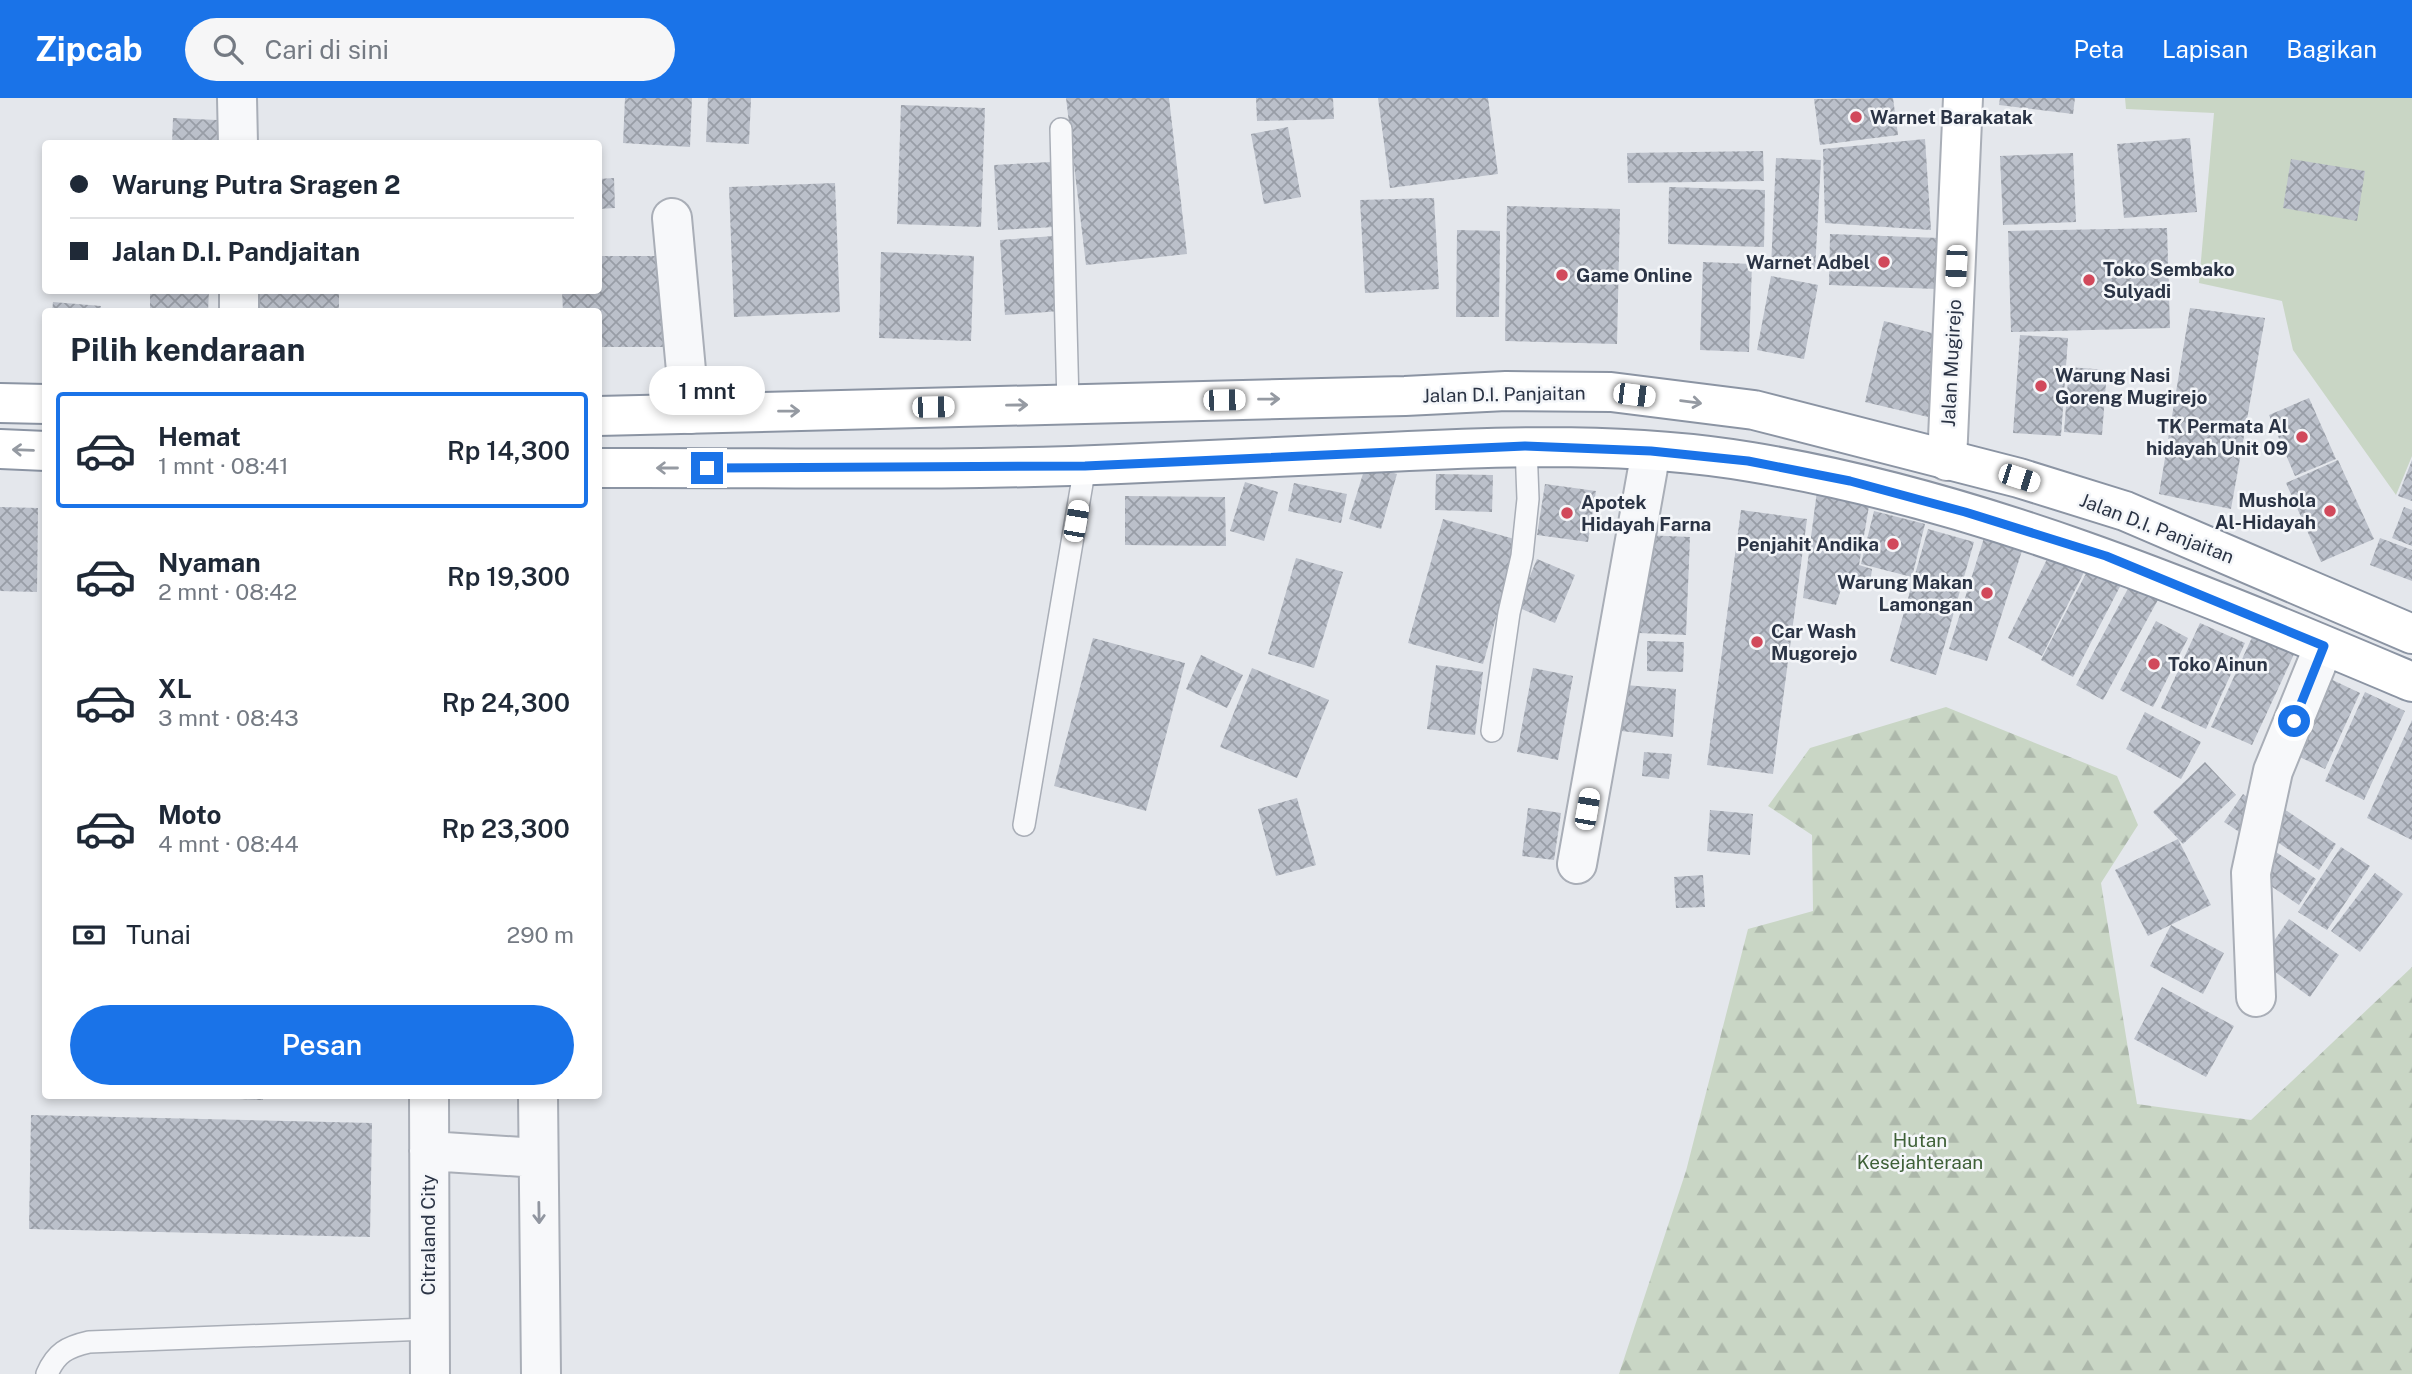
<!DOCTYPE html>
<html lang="id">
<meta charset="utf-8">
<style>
body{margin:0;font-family:"Public Sans",sans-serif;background:#f6f6f7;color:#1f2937;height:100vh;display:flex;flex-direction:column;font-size:26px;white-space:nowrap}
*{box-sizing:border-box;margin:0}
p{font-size:23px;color:#747a83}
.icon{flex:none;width:38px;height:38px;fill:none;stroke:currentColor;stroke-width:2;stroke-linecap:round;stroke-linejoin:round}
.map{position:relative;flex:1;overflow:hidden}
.drawer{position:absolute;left:42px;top:210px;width:560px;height:791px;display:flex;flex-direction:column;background:#fff;border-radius:7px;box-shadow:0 4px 10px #0003}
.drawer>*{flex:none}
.hud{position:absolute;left:42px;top:42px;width:560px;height:154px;border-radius:7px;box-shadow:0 4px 10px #0003;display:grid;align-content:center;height:154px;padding:0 28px;background:#fff}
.end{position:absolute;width:32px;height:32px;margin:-16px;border:9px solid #1a73e8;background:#fff;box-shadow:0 0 0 4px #fff}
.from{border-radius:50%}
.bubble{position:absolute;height:49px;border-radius:24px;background:#fff;box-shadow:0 4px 10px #0003;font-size:23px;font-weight:600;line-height:49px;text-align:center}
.car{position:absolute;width:21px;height:42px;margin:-21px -10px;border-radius:9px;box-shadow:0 0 5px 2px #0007;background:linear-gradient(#fff 24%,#345 0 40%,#fff 0 76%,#345 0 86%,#fff 0)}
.hud b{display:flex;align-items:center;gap:24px;height:66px;font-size:26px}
.hud b+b{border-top:2px solid #e0e1e3}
.hud i{width:18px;height:18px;background:#1f2937}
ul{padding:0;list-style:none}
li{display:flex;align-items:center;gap:21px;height:116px;margin:0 14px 10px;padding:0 14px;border:4px solid transparent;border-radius:7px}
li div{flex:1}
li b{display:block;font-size:26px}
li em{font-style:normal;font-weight:600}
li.current{border-color:#1a73e8}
li>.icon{width:63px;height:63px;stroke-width:1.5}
h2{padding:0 28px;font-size:32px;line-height:84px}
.pay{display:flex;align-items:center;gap:18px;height:77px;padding:0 28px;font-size:26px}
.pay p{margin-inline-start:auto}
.cta{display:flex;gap:14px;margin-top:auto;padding:14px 28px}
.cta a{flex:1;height:80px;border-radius:42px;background:#1a73e8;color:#fff;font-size:28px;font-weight:600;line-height:80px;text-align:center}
header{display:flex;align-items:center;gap:42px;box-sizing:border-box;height:98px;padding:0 35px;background:#1a73e8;color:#fff}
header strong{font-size:33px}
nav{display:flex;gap:38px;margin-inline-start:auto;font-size:24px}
.search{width:490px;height:63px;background:#f6f6f7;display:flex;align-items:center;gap:18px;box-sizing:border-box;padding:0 24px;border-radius:38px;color:#747a83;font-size:26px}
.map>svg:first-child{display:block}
.grass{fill:#c9d6c5}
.forest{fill:url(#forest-firs)}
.building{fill:url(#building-cross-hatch)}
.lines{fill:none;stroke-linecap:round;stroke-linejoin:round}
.lane-casing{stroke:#a9aeb7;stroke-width:24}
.street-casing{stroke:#a9aeb7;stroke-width:42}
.secondary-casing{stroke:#a9aeb7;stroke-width:42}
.highway-casing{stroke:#8b94a3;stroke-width:42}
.lane{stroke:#f7f8fa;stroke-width:21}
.street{stroke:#f7f8fa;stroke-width:38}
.secondary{stroke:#fff;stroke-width:38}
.highway{stroke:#fff;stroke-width:38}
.oneway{stroke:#959aa2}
.oneway2{stroke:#9196a0}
.route{stroke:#1a73e8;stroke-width:9}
.poi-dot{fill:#d1495b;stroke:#f4f6f9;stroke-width:2.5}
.labels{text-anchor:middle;stroke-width:5;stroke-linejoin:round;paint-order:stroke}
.poi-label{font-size:19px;font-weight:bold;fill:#2b3445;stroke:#f4f6f9;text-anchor:start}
.street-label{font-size:19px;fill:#2b3445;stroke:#f4f6f9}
.park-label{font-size:19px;fill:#3f6138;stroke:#f4f6f9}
</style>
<header>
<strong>Zipcab</strong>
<div class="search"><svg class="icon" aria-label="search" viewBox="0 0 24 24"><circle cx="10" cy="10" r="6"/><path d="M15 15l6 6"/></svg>Cari di sini</div>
<nav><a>Peta</a><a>Lapisan</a><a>Bagikan</a></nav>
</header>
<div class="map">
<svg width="2412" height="1276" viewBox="0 0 2412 1276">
<defs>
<pattern id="forest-firs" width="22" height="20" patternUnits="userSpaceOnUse" patternTransform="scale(1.75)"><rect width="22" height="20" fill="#c9d6c5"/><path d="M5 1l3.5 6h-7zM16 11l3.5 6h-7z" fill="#adb8ab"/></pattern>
<pattern id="building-cross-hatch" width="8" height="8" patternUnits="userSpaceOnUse" patternTransform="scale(1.75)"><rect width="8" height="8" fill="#bbc0ca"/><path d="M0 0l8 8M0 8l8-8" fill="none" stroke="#989da6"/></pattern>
</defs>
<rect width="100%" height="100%" fill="#e4e7ec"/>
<path class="grass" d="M 2125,0 L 2412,0 L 2412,358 L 2396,397 L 2293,252 L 2282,203 L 2199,185 L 2214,15 L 2126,11 Z"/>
<path class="forest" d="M 1946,609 L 2117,678 L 2138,727 L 2101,785 L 2137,1006 L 2251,1022 L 2412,869 L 2412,1276 L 1619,1276 L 1686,1073 L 1748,831 L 1813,813 L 1812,737 L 1768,708 L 1810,650 Z"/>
<path class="building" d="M 625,0 L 692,0 L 690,49 L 623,45 Z
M 708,0 L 751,0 L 749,46 L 706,44 Z
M 1066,0 L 1169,0 L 1187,156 L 1086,167 Z
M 1256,0 L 1333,0 L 1334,21 L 1257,23 Z
M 1378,0 L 1488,0 L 1498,76 L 1390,90 Z
M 1893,0 L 1898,37 L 1820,47 L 1814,1 Z
M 2000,0 L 2075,0 L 2073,16 L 1999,7 Z
M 901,7 L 985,10 L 981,129 L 897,126 Z
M 173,20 L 217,22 L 217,46 L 172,46 Z
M 1288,29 L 1301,99 L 1264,106 L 1251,36 Z
M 2190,40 L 2197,114 L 2124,120 L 2117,46 Z
M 1925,41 L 1931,132 L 1825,125 L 1823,51 Z
M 1763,53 L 1764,83 L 1628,85 L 1627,55 Z
M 2073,55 L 2076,124 L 2003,127 L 2000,58 Z
M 1776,60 L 1821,62 L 1815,172 L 1771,169 Z
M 2291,61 L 2365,73 L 2357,123 L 2283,110 Z
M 1051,64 L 1055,129 L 998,132 L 994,67 Z
M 614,80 L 615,110 L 598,111 L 598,81 Z
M 835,85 L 840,214 L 734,219 L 729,89 Z
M 1669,89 L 1765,92 L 1764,149 L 1668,146 Z
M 1434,100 L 1439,191 L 1365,195 L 1360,102 Z
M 1507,108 L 1620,111 L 1617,246 L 1505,243 Z
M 2167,130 L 2170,230 L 2011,234 L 2008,133 Z
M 1457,132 L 1500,133 L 1499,219 L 1456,219 Z
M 1830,136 L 1939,140 L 1937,191 L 1829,187 Z
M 1054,138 L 1061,213 L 1005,217 L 1000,142 Z
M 881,154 L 974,158 L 971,243 L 879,240 Z
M 598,158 L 661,158 L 663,249 L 598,249 L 598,214 L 563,214 L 562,192 L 598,192 Z
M 1703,164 L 1752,166 L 1749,254 L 1700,252 Z
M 1771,178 L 1818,187 L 1804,261 L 1757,252 Z
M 150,192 L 209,192 L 208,214 L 150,214 Z
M 249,192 L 339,192 L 339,214 L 249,214 Z
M 53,204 L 101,208 L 100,214 L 52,214 Z
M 2190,210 L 2265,220 L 2231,411 L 2159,396 Z
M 1884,223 L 1948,239 L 1928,319 L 1865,304 Z
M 2020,237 L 2068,240 L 2061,338 L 2013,335 Z
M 2069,269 L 2107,272 L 2102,337 L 2064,334 Z
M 2309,300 L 2336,361 L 2295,378 L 2269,317 Z
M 2338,362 L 2374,441 L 2321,464 L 2286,385 Z
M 2412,362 L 2412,403 L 2398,398 Z
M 1366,366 L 1397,376 L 1381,431 L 1349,421 Z
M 1436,376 L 1493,377 L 1492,414 L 1435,412 Z
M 1245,384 L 1278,394 L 1264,443 L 1230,433 Z
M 1294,385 L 1347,396 L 1341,425 L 1288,413 Z
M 1545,386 L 1596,393 L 1588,444 L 1537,437 Z
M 1817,393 L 1869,408 L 1859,467 L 1872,471 L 1870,486 L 1844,482 L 1836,507 L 1803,500 Z
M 1125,398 L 1225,399 L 1226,448 L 1125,447 Z
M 0,409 L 38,410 L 37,494 L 0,493 Z
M 2404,409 L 2412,412 L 2412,448 L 2392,440 Z
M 1741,412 L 1807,421 L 1773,676 L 1707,667 Z
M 1874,413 L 1925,426 L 1912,479 L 1861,466 Z
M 1443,421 L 1518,442 L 1483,566 L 1408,545 Z
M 1988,427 L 2026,440 L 1987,563 L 1949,551 Z
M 1928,431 L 1974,444 L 1936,577 L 1890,563 Z
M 1643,437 L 1690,439 L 1686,537 L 1639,535 Z
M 2380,440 L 2412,452 L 2412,483 L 2370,467 Z
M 2050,455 L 2085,472 L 2042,558 L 2008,540 Z
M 1296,460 L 1343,474 L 1314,570 L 1268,556 Z
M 1537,461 L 1575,477 L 1555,525 L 1517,509 Z
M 2093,462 L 2125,479 L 2073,579 L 2041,562 Z
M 2131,485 L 2159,500 L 2103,602 L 2076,587 Z
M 2156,523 L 2188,540 L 2153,609 L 2120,592 Z
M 2200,525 L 2245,545 L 2206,631 L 2161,610 Z
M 2254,535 L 2295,554 L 2252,647 L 2211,629 Z
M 1093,540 L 1185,565 L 1146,713 L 1054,688 Z
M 1647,543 L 1684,544 L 1683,574 L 1647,573 Z
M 1201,557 L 1243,577 L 1227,610 L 1186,591 Z
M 1436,567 L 1483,574 L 1475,637 L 1427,631 Z
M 1252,570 L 1329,602 L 1297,680 L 1220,649 Z
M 1533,570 L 1573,578 L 1558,662 L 1517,654 Z
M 2320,576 L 2360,595 L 2325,671 L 2285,652 Z
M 1625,587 L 1676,591 L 1673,639 L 1621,633 Z
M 2365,594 L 2405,613 L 2364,702 L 2325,683 Z
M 2145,614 L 2201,644 L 2181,681 L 2126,651 Z
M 2412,622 L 2412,742 L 2367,720 Z
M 1644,654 L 1672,656 L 1669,681 L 1642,678 Z
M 2205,664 L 2236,697 L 2183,746 L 2153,714 Z
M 2243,696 L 2263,710 L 2244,737 L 2224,724 Z
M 1297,700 L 1316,767 L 1276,778 L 1258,711 Z
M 2281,709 L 2336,746 L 2319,772 L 2264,735 Z
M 1528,710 L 1561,715 L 1554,762 L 1522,758 Z
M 1710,712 L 1753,716 L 1750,757 L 1707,753 Z
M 2178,741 L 2211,807 L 2148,838 L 2115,772 Z
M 2341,749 L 2370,768 L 2327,832 L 2298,814 Z
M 2273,752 L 2316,781 L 2299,807 L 2256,778 Z
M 2375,775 L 2403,796 L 2360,854 L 2331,833 Z
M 1703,777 L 1705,809 L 1676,810 L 1674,779 Z
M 2289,821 L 2339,857 L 2310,899 L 2260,863 Z
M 2171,827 L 2224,855 L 2203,896 L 2150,868 Z
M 2162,889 L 2234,928 L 2206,979 L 2134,941 Z
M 217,998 L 263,998 L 263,1002 L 217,1000 Z
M 31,1017 L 372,1025 L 370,1139 L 29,1131 Z"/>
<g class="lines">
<defs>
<path id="lane" d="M 1061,31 L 1068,306
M 1492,633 L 1509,515 L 1522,458 L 1528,401 L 1526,348
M 1024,727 L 1085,368
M 47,1276 C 56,1255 67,1249 89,1244 L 428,1231"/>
<path id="street" d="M 237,0 L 238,46
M 672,120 L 690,316
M 239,192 L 239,214
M 1577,766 L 1651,353
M 2256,899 L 2251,775 L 2273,673 L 2324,548
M 429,998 L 430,1276
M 538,998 L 541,1276
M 429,1053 L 538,1060"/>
<path id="secondary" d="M 1947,363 L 1963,0"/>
<path id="highway" d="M 0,305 L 46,306
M 598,318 L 1405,298 L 1506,293 L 1611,294 L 1754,312 L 2019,380 L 2125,413 L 2412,536
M 0,351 L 46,353
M 598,370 C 772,369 946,374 1120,366 C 1210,362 1299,358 1389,354 C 1510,348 1632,344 1751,364 C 1982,402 2198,494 2412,584"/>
</defs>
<use href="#lane" class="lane-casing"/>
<use href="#street" class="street-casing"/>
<use href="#secondary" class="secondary-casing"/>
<use href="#highway" class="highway-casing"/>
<use href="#lane" class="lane"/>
<use href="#street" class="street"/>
<use href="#secondary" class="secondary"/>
<use href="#highway" class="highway"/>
</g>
<defs><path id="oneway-shaft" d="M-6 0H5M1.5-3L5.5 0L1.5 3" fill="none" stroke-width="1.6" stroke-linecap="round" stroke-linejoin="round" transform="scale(1.75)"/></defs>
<g class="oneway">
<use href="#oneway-shaft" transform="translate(1269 301) rotate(-1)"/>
<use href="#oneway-shaft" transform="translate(1691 304) rotate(7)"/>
<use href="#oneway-shaft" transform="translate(1017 307) rotate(-1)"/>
<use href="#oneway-shaft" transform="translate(789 313) rotate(-1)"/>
<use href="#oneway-shaft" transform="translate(23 352) rotate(-178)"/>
<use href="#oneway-shaft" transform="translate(667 370) rotate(180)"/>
</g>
<use class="oneway2" href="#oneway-shaft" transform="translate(539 1115) rotate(89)"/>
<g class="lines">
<path class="route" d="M 707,370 L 1085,368 L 1525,348 L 1651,353 L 1748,363 L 1850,383 L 1965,414 L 2106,458 L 2324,548 L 2294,623"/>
</g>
<g class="poi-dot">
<circle cx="1856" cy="19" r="7"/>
<circle cx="1884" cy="164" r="7"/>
<circle cx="1562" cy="177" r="7"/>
<circle cx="2089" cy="182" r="7"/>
<circle cx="2041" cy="288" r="7"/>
<circle cx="2302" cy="339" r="7"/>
<circle cx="2330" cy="413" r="7"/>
<circle cx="1567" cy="415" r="7"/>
<circle cx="1893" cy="446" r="7"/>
<circle cx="1987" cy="495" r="7"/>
<circle cx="1757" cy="544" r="7"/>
<circle cx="2154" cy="566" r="7"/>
</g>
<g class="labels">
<g class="poi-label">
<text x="1870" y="26">Warnet Barakatak</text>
<text x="1870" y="171" text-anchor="end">Warnet Adbel</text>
<text x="2103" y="178">Toko Sembako<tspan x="2103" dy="22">Sulyadi</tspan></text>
<text x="1576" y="184">Game Online</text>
<text x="2055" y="284">Warung Nasi<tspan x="2055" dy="22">Goreng Mugirejo</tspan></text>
<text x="2288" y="335" text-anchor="end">TK Permata Al<tspan x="2288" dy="22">hidayah Unit 09</tspan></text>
<text x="2316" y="409" text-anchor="end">Mushola<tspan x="2316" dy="22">Al-Hidayah</tspan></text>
<text x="1581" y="411">Apotek<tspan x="1581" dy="22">Hidayah Farna</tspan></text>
<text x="1879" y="453" text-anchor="end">Penjahit Andika</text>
<text x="1973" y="491" text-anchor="end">Warung Makan<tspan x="1973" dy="22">Lamongan</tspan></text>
<text x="1771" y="540">Car Wash<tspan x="1771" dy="22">Mugorejo</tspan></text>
<text x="2168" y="573">Toko Ainun</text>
</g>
<g class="street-label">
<text transform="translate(1951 265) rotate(-87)" y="7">Jalan Mugirejo</text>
<text transform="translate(1504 296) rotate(-1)" y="7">Jalan D.I. Panjaitan</text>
<text transform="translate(2157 430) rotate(21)" y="7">Jalan D.I. Panjaitan</text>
<text transform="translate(428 1137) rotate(-90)" y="7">Citraland City</text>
</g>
<g class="park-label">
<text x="1920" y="1049">Hutan<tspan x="1920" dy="22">Kesejahteraan</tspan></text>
</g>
</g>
</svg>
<i class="end from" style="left:2294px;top:623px"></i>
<i class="end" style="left:707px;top:370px"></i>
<div class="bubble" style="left:649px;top:268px;width:116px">1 mnt</div>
<i class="car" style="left:1956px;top:168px;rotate:183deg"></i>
<i class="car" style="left:1634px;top:297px;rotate:97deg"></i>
<i class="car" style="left:1224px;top:302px;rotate:89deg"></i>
<i class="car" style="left:933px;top:309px;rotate:89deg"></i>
<i class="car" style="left:2019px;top:380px;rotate:108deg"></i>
<i class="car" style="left:1076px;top:423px;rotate:10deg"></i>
<i class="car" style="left:1587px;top:711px;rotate:10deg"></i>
<div class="hud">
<b><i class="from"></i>Warung Putra Sragen 2</b>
<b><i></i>Jalan D.I. Pandjaitan</b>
</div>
<section class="drawer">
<h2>Pilih kendaraan</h2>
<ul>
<li class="current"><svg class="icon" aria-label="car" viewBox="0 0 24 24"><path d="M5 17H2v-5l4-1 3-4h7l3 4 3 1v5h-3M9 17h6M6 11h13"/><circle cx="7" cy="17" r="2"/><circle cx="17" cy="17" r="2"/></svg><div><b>Hemat</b><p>1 mnt · 08:41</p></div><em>Rp 14,300</em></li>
<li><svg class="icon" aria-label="car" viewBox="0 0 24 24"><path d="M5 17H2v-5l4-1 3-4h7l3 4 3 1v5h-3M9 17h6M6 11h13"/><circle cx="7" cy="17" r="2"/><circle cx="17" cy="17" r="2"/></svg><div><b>Nyaman</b><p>2 mnt · 08:42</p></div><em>Rp 19,300</em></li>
<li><svg class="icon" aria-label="car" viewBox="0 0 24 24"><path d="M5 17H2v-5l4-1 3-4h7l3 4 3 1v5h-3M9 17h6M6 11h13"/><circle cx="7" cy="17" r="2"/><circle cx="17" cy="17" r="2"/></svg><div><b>XL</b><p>3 mnt · 08:43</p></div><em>Rp 24,300</em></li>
<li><svg class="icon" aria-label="car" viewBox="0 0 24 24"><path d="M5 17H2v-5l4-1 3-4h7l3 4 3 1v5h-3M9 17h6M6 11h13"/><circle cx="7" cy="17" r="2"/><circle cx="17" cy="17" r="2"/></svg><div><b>Moto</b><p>4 mnt · 08:44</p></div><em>Rp 23,300</em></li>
</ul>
<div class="pay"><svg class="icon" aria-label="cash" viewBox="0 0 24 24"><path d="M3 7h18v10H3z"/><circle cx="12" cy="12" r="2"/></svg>Tunai<p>290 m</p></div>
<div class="cta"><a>Pesan</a></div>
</section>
</div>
